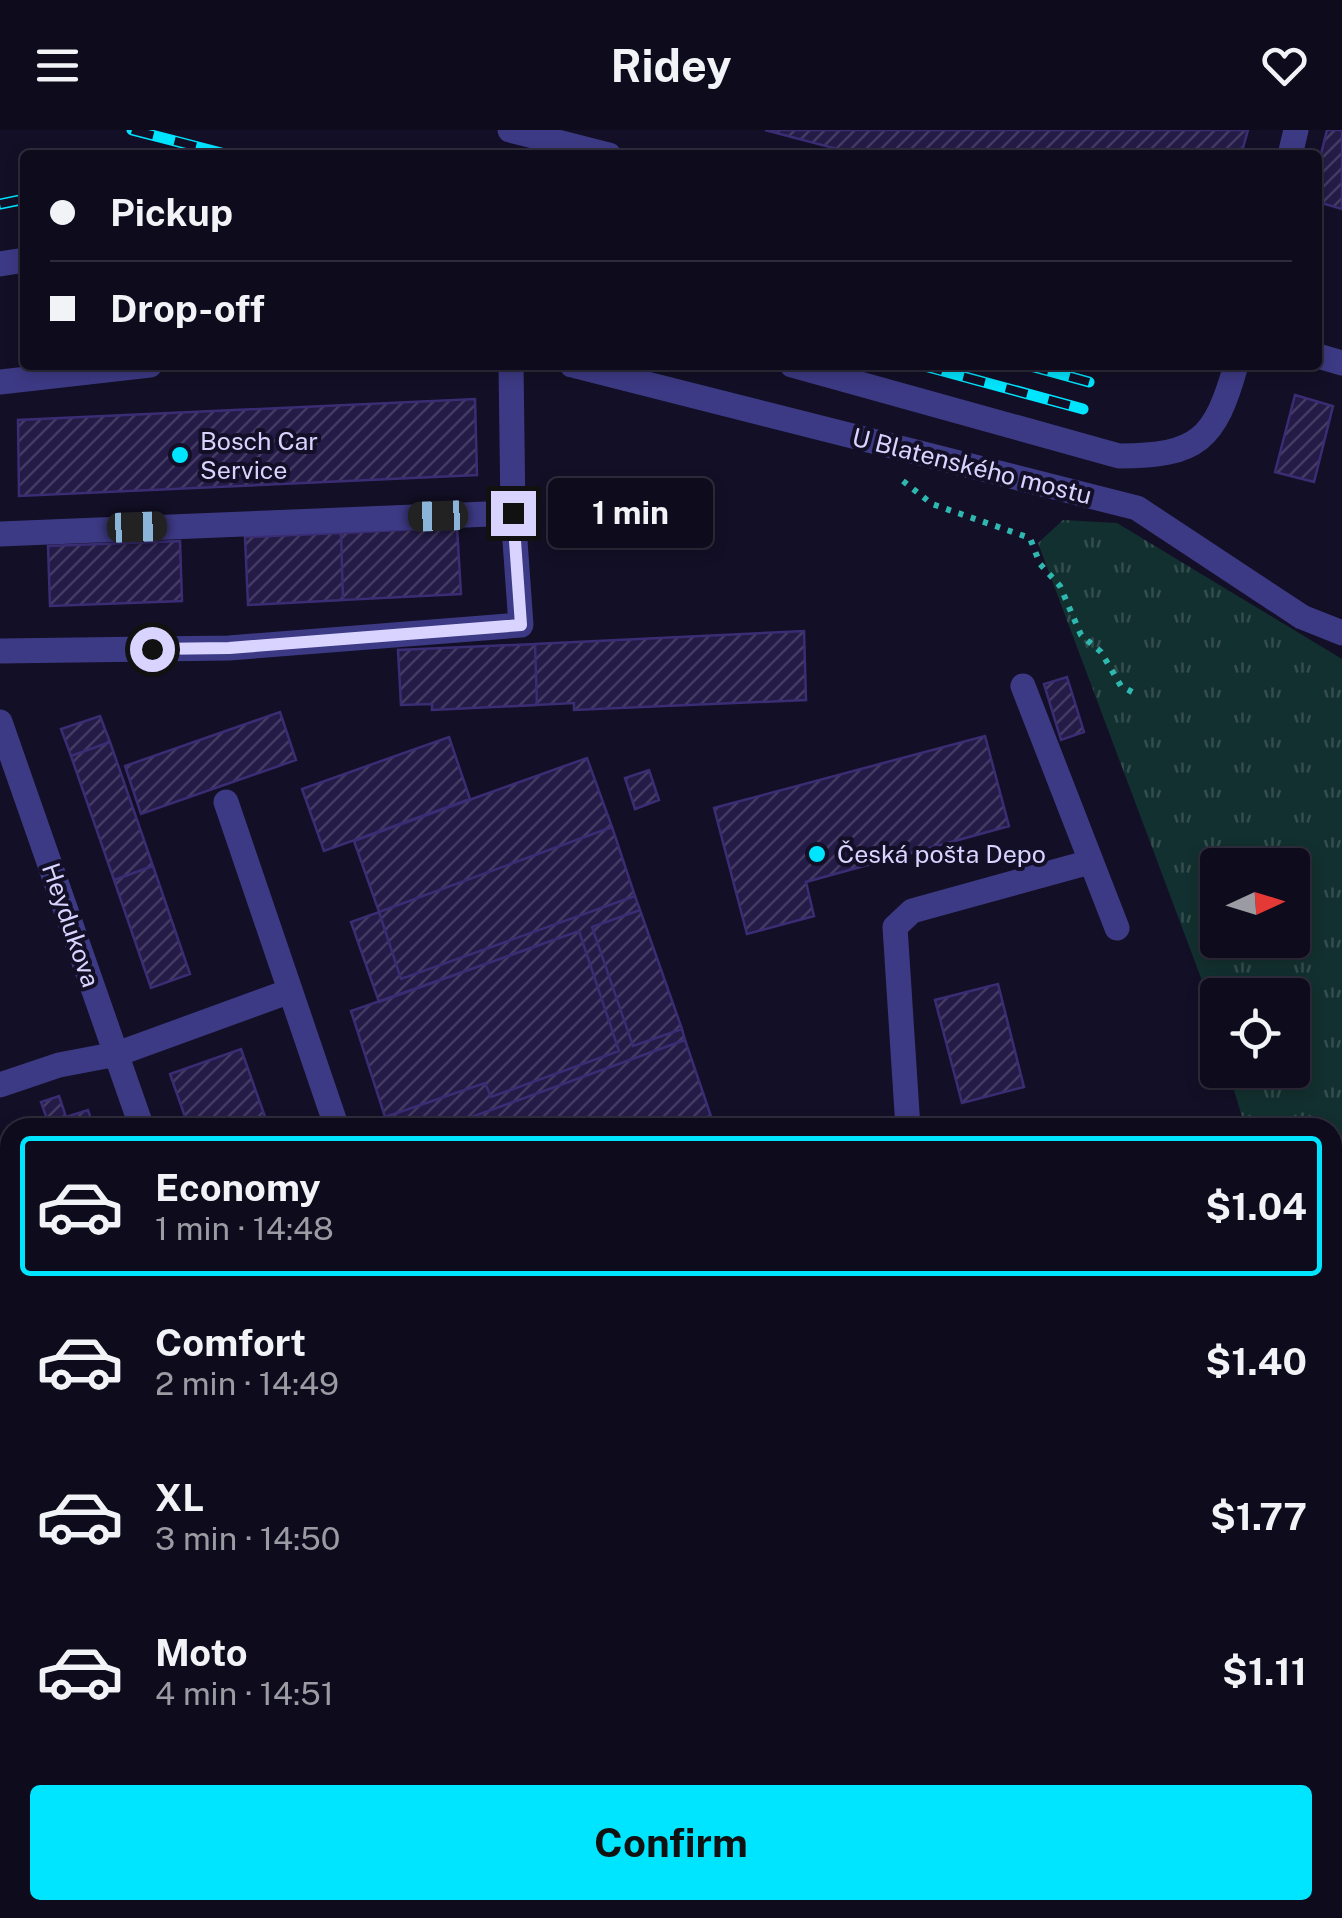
<!DOCTYPE html>
<meta charset="utf-8">
<style>
body{margin:0;font-family:"Public Sans",sans-serif;background:#171425;color:#f1f3f6;height:100vh;display:flex;flex-direction:column;font-size:38px;white-space:nowrap}
*{box-sizing:border-box;margin:0}
p{font-size:32px;color:#9b9ba3}
.icon{flex:none;width:55px;height:55px;fill:none;stroke:currentColor;stroke-width:2;stroke-linecap:round;stroke-linejoin:round}
.map{position:relative;flex:1;overflow:hidden}
.details{position:absolute;left:0px;top:988px;width:1342px;height:802px;display:flex;flex-direction:column;background:#0e0b1c;border-radius:30px 30px 0 0;box-shadow:0 5px 15px #0003,0 0 0 2px #2e2b3b}
.details>*{flex:none}
.banner{position:absolute;left:20px;top:20px;width:1302px;height:220px;border-radius:10px;box-shadow:0 5px 15px #0003,0 0 0 2px #2e2b3b;display:grid;align-content:center;height:220px;padding:0 30px;background:#0e0b1c}
.needle{width:65px;rotate:86deg}
.buttons{position:absolute;left:1200px;top:718px;display:grid;gap:20px}
.buttons a{display:grid;place-items:center;width:110px;height:110px;border-radius:10px;background:#0e0b1c;box-shadow:0 5px 15px #0003,0 0 0 2px #2e2b3b;font-size:50px}
.end{position:absolute;width:45px;height:45px;margin:-22px;border:12px solid #d9d4ff;background:#111;box-shadow:0 0 0 5px #111}
.from{border-radius:50%}
.bubble{position:absolute;height:70px;border-radius:10px;background:#0e0b1c;box-shadow:0 5px 15px #0003,0 0 0 2px #2e2b3b;font-size:32px;font-weight:700;line-height:70px;text-align:center}
.car{position:absolute;width:30px;height:60px;margin:-30px -15px;border-radius:12px;box-shadow:0 0 8px 2px #0007;background:linear-gradient(#222 24%,#8ab4d8 0 40%,#222 0 76%,#8ab4d8 0 86%,#222 0)}
.banner b{display:flex;align-items:center;gap:35px;height:95px;font-size:38px}
.banner b+b{border-top:2px solid #2e2b3b}
.banner i{width:25px;height:25px;background:#f1f3f6}
ul{padding:18px 0 0;list-style:none}
li{display:flex;align-items:center;gap:30px;height:140px;margin:0 20px 15px;padding:0 10px;border:5px solid transparent;border-radius:10px}
li div{flex:1}
li b{display:block;font-size:38px}
li em{font-style:normal;font-weight:700}
li.current{border-color:#00e5ff}
li>.icon{width:90px;height:90px;stroke-width:1.5}
.action{display:flex;gap:20px;margin-top:auto;padding:20px 30px}
.action a{flex:1;height:115px;border-radius:10px;background:#00e5ff;color:#111;font-size:40px;font-weight:700;line-height:115px;text-align:center}
header{display:flex;justify-content:space-between;align-items:center;height:130px;padding:0 30px;background:#0e0b1c;font-size:45px;font-weight:700}
.map>svg:first-child{display:block}
.grass{fill:url(#grass-tufts);fill-rule:evenodd}
.forest{fill:url(#forest-crowns)}
.building{fill:url(#building-hatch);stroke:#3b2d73;stroke-width:2.5}
.lines{fill:none;stroke-linecap:round;stroke-linejoin:round}
.path{stroke:#2fb8b0;stroke-width:6;stroke-dasharray:5 8;stroke-linecap:butt}
.minor{stroke:#3d3a85;stroke-width:25}
.rail-casing{stroke:#00e5ff;stroke-width:11}
.rail{stroke:#130f26;stroke-width:8;stroke-dasharray:22;stroke-linecap:butt}
.route{stroke:#d9d4ff;stroke-width:12}
.poi-dot{fill:#00e5ff;stroke:#130f26;stroke-width:4}
.labels{text-anchor:middle;stroke-width:8;stroke-linejoin:round;paint-order:stroke}
.poi-label{font-size:25px;fill:#d9d4ff;stroke:#130f26;text-anchor:start}
.street-label{font-size:25px;fill:#d9d4ff;stroke:#130f26}
</style>
<header><svg class="icon" aria-label="menu" viewBox="0 0 24 24"><path d="M4 6h16M4 12h16M4 18h16"/></svg>Ridey<svg class="icon" aria-label="heart" viewBox="0 0 24 24"><path d="M12 20l-8-8c-3-5 5-10 8-4 3-6 11-1 8 4z"/></svg></header>
<div class="map">
<svg width="1342" height="1788" viewBox="0 0 1342 1788">
<defs>
<pattern id="grass-tufts" width="24" height="20" patternUnits="userSpaceOnUse" patternTransform="scale(2.5)"><rect width="24" height="20" fill="#12302f"/><path d="M3 7l-1-3M5 7V3M7 7l1-3M15 17l-1-3M17 17v-4M19 17l1-3" fill="none" stroke="#344d4e"/></pattern>
<pattern id="forest-crowns" width="20" height="18" patternUnits="userSpaceOnUse" patternTransform="scale(2.5)"><rect width="20" height="18" fill="#12302f"/><path d="M2 6a3 3 0 1 1 6 0M12 15a3 3 0 1 1 6 0" fill="none" stroke="#344d4e"/></pattern>
<pattern id="building-hatch" width="6" height="6" patternUnits="userSpaceOnUse" patternTransform="scale(2.5)"><rect width="6" height="6" fill="#241b47"/><path d="M-1 1l2-2M0 6l6-6M5 7l2-2" fill="none" stroke="#433b63"/></pattern>
</defs>
<rect width="100%" height="100%" fill="#130f26"/>
<path class="grass" d="M 1063,390 L 1117,393 L 1342,529 L 1342,1049 L 1333,1059 L 1332,998 L 1245,997 L 1228,940 L 1292,940 L 1292,865 L 1218,865 L 1217,904 L 1201,848 L 1038,413 ZM 1218,735 L 1292,735 L 1292,810 L 1218,810 Z"/>
<path class="forest" d="M 1342,1130 L 1342,1335 L 1333,1346 L 1332,1142 Z
M 911,1780 L 1089,1780 L 1084,1788 L 905,1788 Z"/>
<path class="building" d="M 765,0 L 1248,0 L 1241,25 L 860,25 Z
M 1327,0 L 1342,0 L 1342,79 L 1318,72 L 1318,36 Z
M 1295,265 L 1333,276 L 1314,352 L 1275,342 Z
M 475,269 L 477,345 L 19,366 L 18,290 Z
M 457,397 L 461,464 L 343,470 L 341,403 Z
M 341,403 L 343,470 L 248,475 L 245,407 Z
M 180,411 L 182,471 L 50,476 L 48,416 Z
M 804,501 L 806,570 L 574,580 L 574,573 L 537,575 L 535,514 Z
M 535,514 L 537,575 L 432,580 L 432,574 L 401,575 L 398,520 Z
M 1067,547 L 1084,602 L 1061,610 L 1044,554 Z
M 280,582 L 296,630 L 141,684 L 125,636 Z
M 100,586 L 110,612 L 71,626 L 61,599 Z
M 985,606 L 1009,696 L 806,752 L 814,786 L 747,804 L 714,678 Z
M 449,607 L 470,669 L 324,721 L 302,659 Z
M 110,612 L 153,736 L 114,750 L 71,626 Z
M 587,628 L 612,697 L 379,782 L 354,711 Z
M 649,640 L 659,670 L 635,679 L 625,648 Z
M 612,697 L 635,766 L 401,849 L 379,782 Z
M 153,736 L 190,844 L 151,858 L 114,750 Z
M 635,766 L 640,780 L 592,797 L 633,916 L 682,899 L 685,910 L 441,998 L 389,998 L 385,987 L 485,953 L 491,967 L 619,921 L 579,801 L 379,872 L 351,792 L 379,782 L 401,849 Z
M 640,780 L 682,899 L 633,916 L 592,797 Z
M 579,801 L 619,921 L 491,967 L 485,953 L 385,987 L 351,881 Z
M 998,854 L 1024,957 L 962,973 L 935,870 Z
M 685,910 L 715,998 L 441,998 Z
M 241,919 L 269,998 L 189,998 L 170,944 Z
M 59,966 L 66,987 L 88,980 L 94,998 L 50,998 L 41,972 Z
M 0,1044 L 1,1048 L 10,1045 L 10,1310 L 0,1313 Z
M 10,1526 L 10,1627 L 0,1631 L 0,1530 Z"/>
<g class="lines">
<path class="path" d="M 903,351 L 932,374 L 1030,408 L 1040,434 L 1060,456 L 1081,505 L 1101,522 L 1121,556 L 1134,563
M 1332,1388 L 1342,1381
M 1034,1788 L 1039,1780"/>
<path class="minor" d="M 510,0 L 609,25
M 1290,25 L 1296,0
M 0,134 L 25,130
M 1318,226 L 1342,233
M 572,235 L 1137,378 L 1302,487 L 1342,503
M 792,235 L 1119,326 C 1198,326 1215,310 1236,235
M 0,252 L 150,235
M 0,404 L 513,383
M 0,521 L 229,518 L 521,495 L 513,383 L 511,235
M 1023,556 L 1117,798
M 0,592 L 142,998
M 226,672 L 337,998
M 0,955 L 59,935 L 117,924 L 290,861
M 908,998 L 895,797 L 912,781 L 1090,732
M 0,1455 L 10,1452"/>
<defs>
<path id="rail" d="M 132,0 L 229,25
M 0,74 L 25,69
M 921,235 L 1083,279
M 1027,235 L 1089,252
M 1332,1101 L 1342,1088
M 875,1788 L 880,1780"/>
</defs>
<use href="#rail" class="rail-casing"/>
<use href="#rail" class="rail"/>
</g>
<g class="lines">
<path class="route" d="M 152,519 L 229,518 L 521,495 L 513,383"/>
</g>
<g class="poi-dot">
<circle cx="180" cy="325" r="10"/>
<circle cx="817" cy="724" r="10"/>
</g>
<g class="labels">
<g class="poi-label">
<text x="200" y="320">Bosch Car<tspan x="200" dy="29">Service</tspan></text>
<text x="837" y="733">Česká pošta Depo</text>
</g>
<g class="street-label">
<text transform="translate(972 336) rotate(14)" y="9">U Blatenského mostu</text>
<text transform="translate(71 795) rotate(71)" y="9">Heydukova</text>
</g>
</g>
</svg>
<div class="buttons">
<a><svg class="needle" viewBox="-14 -14 28 28"><path d="M0-13l5 13h-10z" fill="#e53935"/><path d="M0 13l5-13h-10z" fill="#9b9ba3"/></svg></a>
<a><svg class="icon" aria-label="locate" viewBox="0 0 24 24"><circle cx="12" cy="12" r="6"/><path d="M12 2v4M12 18v4M2 12h4M18 12h4"/></svg></a>
</div>
<i class="end from" style="left:152px;top:519px"></i>
<i class="end" style="left:513px;top:383px"></i>
<div class="bubble" style="left:548px;top:348px;width:165px">1 min</div>
<i class="car" style="left:438px;top:386px;rotate:268deg"></i>
<i class="car" style="left:137px;top:397px;rotate:88deg"></i>
<div class="banner">
<b><i class="from"></i>Pickup</b>
<b><i></i>Drop-off</b>
</div>
<section class="details">
<ul>
<li class="current"><svg class="icon" aria-label="car" viewBox="0 0 24 24"><path d="M5 17H2v-5l4-1 3-4h7l3 4 3 1v5h-3M9 17h6M6 11h13"/><circle cx="7" cy="17" r="2"/><circle cx="17" cy="17" r="2"/></svg><div><b>Economy</b><p>1 min · 14:48</p></div><em>$1.04</em></li>
<li><svg class="icon" aria-label="car" viewBox="0 0 24 24"><path d="M5 17H2v-5l4-1 3-4h7l3 4 3 1v5h-3M9 17h6M6 11h13"/><circle cx="7" cy="17" r="2"/><circle cx="17" cy="17" r="2"/></svg><div><b>Comfort</b><p>2 min · 14:49</p></div><em>$1.40</em></li>
<li><svg class="icon" aria-label="car" viewBox="0 0 24 24"><path d="M5 17H2v-5l4-1 3-4h7l3 4 3 1v5h-3M9 17h6M6 11h13"/><circle cx="7" cy="17" r="2"/><circle cx="17" cy="17" r="2"/></svg><div><b>XL</b><p>3 min · 14:50</p></div><em>$1.77</em></li>
<li><svg class="icon" aria-label="car" viewBox="0 0 24 24"><path d="M5 17H2v-5l4-1 3-4h7l3 4 3 1v5h-3M9 17h6M6 11h13"/><circle cx="7" cy="17" r="2"/><circle cx="17" cy="17" r="2"/></svg><div><b>Moto</b><p>4 min · 14:51</p></div><em>$1.11</em></li>
</ul>
<div class="action"><a>Confirm</a></div>
</section>
</div>
